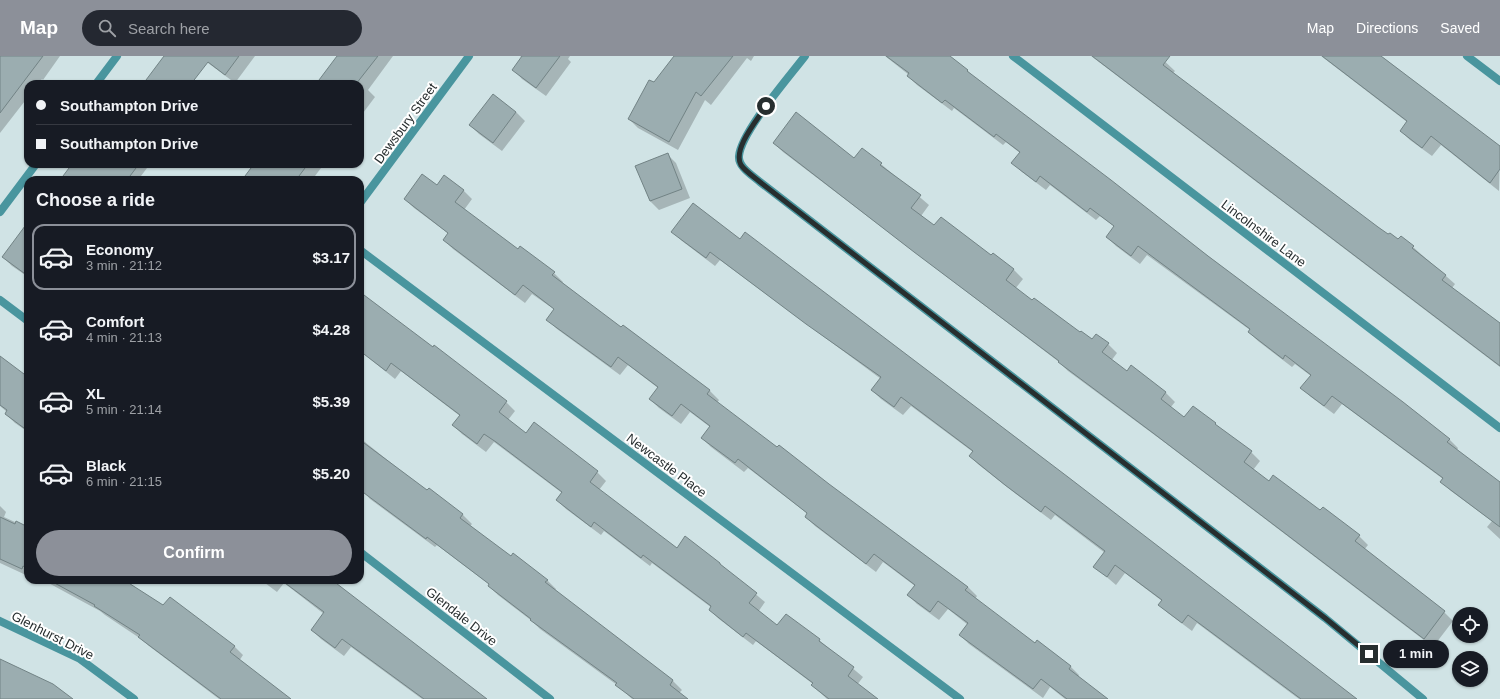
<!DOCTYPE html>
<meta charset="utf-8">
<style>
body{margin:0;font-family:Helvetica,sans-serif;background:#242831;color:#f1f3f6;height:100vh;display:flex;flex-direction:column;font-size:15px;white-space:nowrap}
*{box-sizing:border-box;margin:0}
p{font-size:13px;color:#9ea1a6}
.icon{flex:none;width:22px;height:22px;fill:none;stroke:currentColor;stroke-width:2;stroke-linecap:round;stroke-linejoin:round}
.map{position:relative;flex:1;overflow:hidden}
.drawer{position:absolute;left:24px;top:120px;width:340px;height:408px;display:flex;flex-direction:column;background:#171b24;border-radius:12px;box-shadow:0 1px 3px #0004}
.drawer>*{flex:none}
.guide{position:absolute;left:24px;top:24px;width:340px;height:88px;border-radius:12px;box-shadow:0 1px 3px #0004;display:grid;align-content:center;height:88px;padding:0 12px;background:#171b24}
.tools{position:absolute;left:1452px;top:551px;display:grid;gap:8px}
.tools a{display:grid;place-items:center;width:36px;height:36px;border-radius:50%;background:#171b24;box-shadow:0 1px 3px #0004;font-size:20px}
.end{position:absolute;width:18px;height:18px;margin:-9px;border:5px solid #272e2f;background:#fff;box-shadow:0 0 0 2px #fff}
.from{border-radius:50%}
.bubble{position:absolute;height:28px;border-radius:14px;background:#171b24;box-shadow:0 1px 3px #0004;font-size:13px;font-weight:600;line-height:28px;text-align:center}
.guide b{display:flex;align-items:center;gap:14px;height:38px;font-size:15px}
.guide b+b{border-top:1px solid #363941}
.guide i{width:10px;height:10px;background:#f1f3f6}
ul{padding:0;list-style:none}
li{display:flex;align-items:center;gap:12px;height:66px;margin:0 8px 6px;padding:0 4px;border:2px solid transparent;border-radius:12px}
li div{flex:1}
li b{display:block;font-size:15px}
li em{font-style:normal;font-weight:600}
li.current{border-color:#8c9099}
li>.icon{width:36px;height:36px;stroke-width:1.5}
h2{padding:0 12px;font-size:18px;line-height:48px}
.action{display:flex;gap:8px;margin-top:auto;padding:8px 12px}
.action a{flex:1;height:46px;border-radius:24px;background:#8c9099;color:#fff;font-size:16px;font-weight:600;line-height:46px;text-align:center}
header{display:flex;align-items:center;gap:24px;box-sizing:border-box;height:56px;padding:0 20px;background:#8c9099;color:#fff}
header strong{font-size:19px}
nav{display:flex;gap:22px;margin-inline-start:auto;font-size:14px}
.search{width:280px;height:36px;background:#242831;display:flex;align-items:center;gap:10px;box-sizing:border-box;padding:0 14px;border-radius:22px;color:#9ea1a6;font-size:15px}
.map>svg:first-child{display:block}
.shadow{fill:#0003}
.building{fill:#9badb0;stroke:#728385}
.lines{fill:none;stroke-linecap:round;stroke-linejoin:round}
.minor{stroke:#49959e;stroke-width:8}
.tertiary{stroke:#49959e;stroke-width:8}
.route{stroke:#272e2f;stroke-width:5}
.labels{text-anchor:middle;stroke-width:4;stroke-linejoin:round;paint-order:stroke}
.street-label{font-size:13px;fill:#272e2f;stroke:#fff}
</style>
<header>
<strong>Map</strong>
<div class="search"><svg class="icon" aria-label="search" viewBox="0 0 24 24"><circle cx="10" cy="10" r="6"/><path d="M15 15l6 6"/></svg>Search here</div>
<nav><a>Map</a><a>Directions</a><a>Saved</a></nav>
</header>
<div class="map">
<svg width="1500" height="643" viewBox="0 0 1500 643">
<rect width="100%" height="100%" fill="#d0e3e5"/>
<path class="shadow" d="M 0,0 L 60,0 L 43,24 L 42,23 L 38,28 L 28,28 L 28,41 L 0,77 Z
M 201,0 L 255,0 L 235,27 L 208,7 Z
M 339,0 L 393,0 L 368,34 L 375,41 L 360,61 L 360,28 L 317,28 Z
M 520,0 L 570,0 L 568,3 L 571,6 L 546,40 L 522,23 L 513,13 L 522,2 Z
M 675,0 L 754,0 L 751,5 L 747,2 L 711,49 L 705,44 L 678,94 L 638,72 L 629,63 L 654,27 Z
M 885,0 L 948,0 L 967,14 L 975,23 L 1449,383 L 1458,392 L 1457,394 L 1500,428 L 1500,483 L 1487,471 L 1492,465 L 1451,435 L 1442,426 L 1443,423 L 1342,348 L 1334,358 L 1311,341 L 1302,332 L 1311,320 L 1295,308 L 1292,311 L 1258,285 L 1249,276 L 1250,274 L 1147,199 L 1140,208 L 1116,190 L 1107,181 L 1115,171 L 1100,160 L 1096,164 L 1050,129 L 1046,134 L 1022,116 L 1013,107 L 1020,97 L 1006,86 L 1003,89 L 954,52 L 952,55 L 917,29 L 908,20 L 909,19 Z
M 1091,0 L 1159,0 L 1175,15 L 1172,18 L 1377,172 L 1399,185 L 1413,191 L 1455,228 L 1452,232 L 1500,268 L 1500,311 Z
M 1321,0 L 1381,0 L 1500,91 L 1499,135 L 1441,89 L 1432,100 L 1410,84 L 1401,75 L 1407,66 Z
M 193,24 L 197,28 L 144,28 Z
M 516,56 L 525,65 L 502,95 L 479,78 L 470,69 Z
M 774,87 L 854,104 L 881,108 L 929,149 L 921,160 L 935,171 L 991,201 L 993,198 L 1014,214 L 1023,223 L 1015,233 L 1092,285 L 1108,288 L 1117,297 L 1111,305 L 1127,317 L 1132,311 L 1166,337 L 1175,346 L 1170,352 L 1185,363 L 1251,396 L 1260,405 L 1253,414 L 1269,426 L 1359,480 L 1368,489 L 1364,494 L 1444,556 L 1453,565 L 1433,591 L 1164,386 L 1068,315 L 1059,306 L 783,96 Z
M 667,98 L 676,107 L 690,142 L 659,154 L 650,145 L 636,110 Z
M 76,108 L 150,108 L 141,120 L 143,123 L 142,124 L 64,124 Z
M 262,108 L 324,108 L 312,124 L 243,124 Z
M 437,130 L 463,134 L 472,143 L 464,154 L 518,195 L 554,217 L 563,226 L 562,228 L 621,273 L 624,270 L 710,335 L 719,344 L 717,347 L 968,531 L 977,540 L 975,543 L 1035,588 L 1070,610 L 1079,619 L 1078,621 L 1106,643 L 1065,643 L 1050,631 L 1043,642 L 969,588 L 960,579 L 968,569 L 948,553 L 939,564 L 917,548 L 908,539 L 915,530 L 883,506 L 876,516 L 815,470 L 806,461 L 808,458 L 748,412 L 744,416 L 711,391 L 702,382 L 710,371 L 690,356 L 681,368 L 659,352 L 650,343 L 658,332 L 628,309 L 620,319 L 557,273 L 548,264 L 555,254 L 532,238 L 525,247 L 453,193 L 444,184 L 449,178 L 414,152 L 405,143 Z
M 693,148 L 1355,643 L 1299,643 L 1197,567 L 1192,575 L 1168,557 L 1159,548 L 1162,545 L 1125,517 L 1116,529 L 1095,511 L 1105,497 L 1055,459 L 1051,464 L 1016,438 L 979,409 L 970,400 L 973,396 L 911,350 L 903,359 L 881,343 L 872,334 L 881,323 L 720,204 L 715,210 L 682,185 L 673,176 Z
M 28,168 L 28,221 L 12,210 L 3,201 Z
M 360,236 L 380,252 L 506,346 L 515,355 L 508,364 L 526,378 L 597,416 L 606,425 L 599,434 L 677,493 L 720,508 L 765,546 L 758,556 L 777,571 L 819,584 L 863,621 L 857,629 L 876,643 L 827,643 L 812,629 L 813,628 L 756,585 L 753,589 L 719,563 L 710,554 L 712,552 L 652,507 L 650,510 L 604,475 L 601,479 L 566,453 L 557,444 L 562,437 L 494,386 L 486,396 L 462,378 L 453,369 L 460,360 L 401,315 L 395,323 L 360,295 Z
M 0,301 L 28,323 L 28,376 L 15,367 L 6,358 L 7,356 L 0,350 Z
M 360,382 L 427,436 L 429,433 L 463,459 L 472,468 L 470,470 L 511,501 L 547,524 L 556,533 L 555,535 L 673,625 L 682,634 L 679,637 L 687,643 L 632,643 L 617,629 L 540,573 L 532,565 L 498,539 L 489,530 L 490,529 L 437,489 L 435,491 L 370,443 L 360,432 Z
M 0,450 L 6,456 L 4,461 L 28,472 L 28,520 L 0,507 Z
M 43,524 L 122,524 L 164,550 L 234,590 L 243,599 L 239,605 L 290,643 L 219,643 L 149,590 L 141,583 L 105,559 L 100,555 Z
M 261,524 L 330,524 L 485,643 L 422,643 L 351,591 L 344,600 L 321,583 L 312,574 L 324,558 L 284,527 L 277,536 Z"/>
<path class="building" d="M 0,0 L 43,0 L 0,57 Z
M 164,0 L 239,0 L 225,19 L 208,6 L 191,28 L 143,28 Z
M 337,0 L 378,0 L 356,28 L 316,28 Z
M 522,0 L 560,0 L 536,32 L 512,14 Z
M 674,0 L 733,0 L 701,40 L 696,36 L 669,86 L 628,63 L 649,24 L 654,26 Z
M 886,0 L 950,0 L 968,14 L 967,15 L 1111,124 L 1208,200 L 1403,346 L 1450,383 L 1447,386 L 1500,426 L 1500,471 L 1440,426 L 1443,422 L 1332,340 L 1324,350 L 1300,332 L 1311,319 L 1285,299 L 1283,303 L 1248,276 L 1250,273 L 1138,190 L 1131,200 L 1106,181 L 1114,170 L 1090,152 L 1087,156 L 1040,120 L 1036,126 L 1011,107 L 1020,96 L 996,78 L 994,81 L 945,44 L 942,47 L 907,20 L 909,17 Z
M 1092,0 L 1170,0 L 1163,9 L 1378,171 L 1388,178 L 1390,177 L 1398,183 L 1401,180 L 1414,190 L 1412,192 L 1446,219 L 1442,224 L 1500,267 L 1500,310 Z
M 1322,0 L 1381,0 L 1500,90 L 1500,113 L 1490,127 L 1431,80 L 1422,92 L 1400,75 L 1407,65 Z
M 493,38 L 516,56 L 493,87 L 469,69 Z
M 796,56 L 854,102 L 862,92 L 882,107 L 880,109 L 921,139 L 911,152 L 934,169 L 941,161 L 991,199 L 993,197 L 1014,213 L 1006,224 L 1032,244 L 1034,242 L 1080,276 L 1081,275 L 1092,283 L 1096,278 L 1109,287 L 1102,296 L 1127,315 L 1131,309 L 1166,336 L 1161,343 L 1184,361 L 1193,350 L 1216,367 L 1215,368 L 1252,395 L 1244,406 L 1269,425 L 1273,419 L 1320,454 L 1323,451 L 1360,479 L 1355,485 L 1445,555 L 1424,583 L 1153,377 L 1058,306 L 1059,305 L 914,196 L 773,87 Z
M 668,97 L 682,133 L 650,145 L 635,110 Z
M 72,108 L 139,108 L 127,124 L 60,124 Z
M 254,108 L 308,108 L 296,124 L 242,124 Z
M 422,118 L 437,129 L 444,119 L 464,134 L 455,146 L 518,193 L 520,190 L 555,216 L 552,219 L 621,271 L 623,269 L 710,334 L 707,338 L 777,391 L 779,389 L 829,428 L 968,531 L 965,534 L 1035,587 L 1037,584 L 1071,610 L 1069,613 L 1108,643 L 1067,643 L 1041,623 L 1033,633 L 959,579 L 968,567 L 938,545 L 930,556 L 907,539 L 915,529 L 874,498 L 866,508 L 805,461 L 807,457 L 738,403 L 735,407 L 701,382 L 710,370 L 681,348 L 672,360 L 649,343 L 658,331 L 618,301 L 611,311 L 546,264 L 554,253 L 523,229 L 515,239 L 443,184 L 448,177 L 404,143 Z
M 693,147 L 740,183 L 745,176 L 1068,421 L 1357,643 L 1301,643 L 1188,559 L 1182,567 L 1158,549 L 1162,544 L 1115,509 L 1107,521 L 1093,511 L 1105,495 L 1045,450 L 1041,456 L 1005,429 L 969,400 L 973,395 L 901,341 L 894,351 L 871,334 L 881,321 L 806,268 L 710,196 L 706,202 L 671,176 Z
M 28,166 L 28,220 L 2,201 Z
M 360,236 L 433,291 L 434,289 L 507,345 L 499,356 L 526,377 L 534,366 L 598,415 L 590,426 L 677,492 L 685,480 L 720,507 L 720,508 L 757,537 L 749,547 L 777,569 L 786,558 L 820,583 L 819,585 L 854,611 L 848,620 L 878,643 L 829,643 L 811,629 L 813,627 L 746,577 L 743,581 L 709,554 L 711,550 L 643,499 L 641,502 L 594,466 L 591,471 L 556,444 L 562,436 L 496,386 L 484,378 L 477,388 L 452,369 L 460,359 L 391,307 L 386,315 L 360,295 Z
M 0,300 L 28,321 L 28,375 L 5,358 L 7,354 L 0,349 Z
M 360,384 L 427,434 L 429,432 L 463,458 L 460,462 L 511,500 L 513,497 L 548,524 L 545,526 L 673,624 L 670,629 L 688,643 L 634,643 L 615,629 L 617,627 L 530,564 L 531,563 L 488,530 L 489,528 L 427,481 L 426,483 L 360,434 Z
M 0,461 L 15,468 L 16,465 L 28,471 L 28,513 L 23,510 L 22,513 L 0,503 Z
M 49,524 L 124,524 L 163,549 L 170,541 L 235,590 L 230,596 L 291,643 L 221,643 L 138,581 L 140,579 L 94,550 L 95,549 Z
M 281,524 L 332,524 L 487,643 L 424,643 L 342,583 L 335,592 L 311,574 L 324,556 Z
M 0,603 L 53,628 L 73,643 L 0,643 Z"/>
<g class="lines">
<path class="minor" d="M 805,0 C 789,21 741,76 739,100 C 738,111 752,119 760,126 L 1325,562 L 1423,643
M 1013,0 L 1500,372
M 96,28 L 117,0
M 360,147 L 469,0
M 0,156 L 36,108
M 360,194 L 960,643
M 0,244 L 28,265
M 360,496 L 550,643
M 0,565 L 80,603 L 134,643"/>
<path class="tertiary" d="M 1467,0 L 1500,25"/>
</g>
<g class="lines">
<path class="route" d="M 766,50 C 758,63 732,93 741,109 C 745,115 754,121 760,126 L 1325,562 L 1369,598"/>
</g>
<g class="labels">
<g class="street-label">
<text transform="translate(405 67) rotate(-54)" y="5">Dewsbury Street</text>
<text transform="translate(1264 177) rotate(37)" y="5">Lincolnshire Lane</text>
<text transform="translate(667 409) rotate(37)" y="5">Newcastle Place</text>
<text transform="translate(462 560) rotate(38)" y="5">Glendale Drive</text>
<text transform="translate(53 579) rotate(27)" y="5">Glenhurst Drive</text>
</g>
</g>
</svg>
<div class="tools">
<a><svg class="icon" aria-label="locate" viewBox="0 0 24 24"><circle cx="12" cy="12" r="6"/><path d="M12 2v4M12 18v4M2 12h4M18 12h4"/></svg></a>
<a><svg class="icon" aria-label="layers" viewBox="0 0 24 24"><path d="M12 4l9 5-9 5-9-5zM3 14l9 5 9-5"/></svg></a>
</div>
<i class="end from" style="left:766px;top:50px"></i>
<i class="end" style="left:1369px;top:598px"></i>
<div class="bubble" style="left:1383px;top:584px;width:66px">1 min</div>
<div class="guide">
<b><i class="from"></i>Southampton Drive</b>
<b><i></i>Southampton Drive</b>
</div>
<section class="drawer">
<h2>Choose a ride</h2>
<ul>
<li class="current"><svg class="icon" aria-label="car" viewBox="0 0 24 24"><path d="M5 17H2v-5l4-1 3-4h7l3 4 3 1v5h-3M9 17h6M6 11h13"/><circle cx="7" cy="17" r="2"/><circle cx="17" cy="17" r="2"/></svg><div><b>Economy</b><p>3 min · 21:12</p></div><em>$3.17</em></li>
<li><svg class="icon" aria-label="car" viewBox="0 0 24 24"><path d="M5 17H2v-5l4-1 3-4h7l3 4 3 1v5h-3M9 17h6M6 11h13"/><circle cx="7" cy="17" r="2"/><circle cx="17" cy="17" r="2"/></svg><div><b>Comfort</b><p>4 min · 21:13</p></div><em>$4.28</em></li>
<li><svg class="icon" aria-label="car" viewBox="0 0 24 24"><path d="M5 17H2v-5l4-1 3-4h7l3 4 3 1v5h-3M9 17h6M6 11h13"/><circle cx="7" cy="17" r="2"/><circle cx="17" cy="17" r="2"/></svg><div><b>XL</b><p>5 min · 21:14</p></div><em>$5.39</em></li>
<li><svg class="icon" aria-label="car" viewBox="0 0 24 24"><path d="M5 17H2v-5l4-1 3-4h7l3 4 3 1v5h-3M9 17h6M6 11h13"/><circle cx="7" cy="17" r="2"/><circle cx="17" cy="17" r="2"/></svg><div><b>Black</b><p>6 min · 21:15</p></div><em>$5.20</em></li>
</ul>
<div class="action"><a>Confirm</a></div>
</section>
</div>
